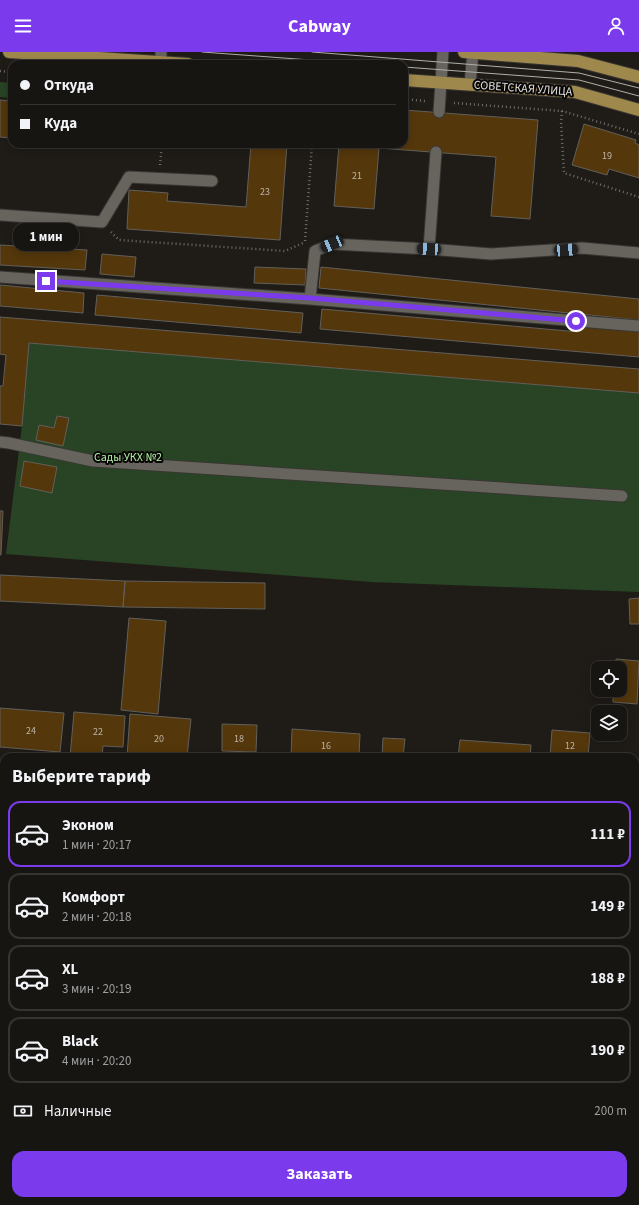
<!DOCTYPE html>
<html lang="ru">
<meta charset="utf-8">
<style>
body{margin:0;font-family:"Source Sans 3",sans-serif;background:#201e1b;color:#f1f3f6;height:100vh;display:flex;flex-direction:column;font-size:15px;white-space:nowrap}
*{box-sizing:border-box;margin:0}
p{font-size:13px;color:#9e9f9f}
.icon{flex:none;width:22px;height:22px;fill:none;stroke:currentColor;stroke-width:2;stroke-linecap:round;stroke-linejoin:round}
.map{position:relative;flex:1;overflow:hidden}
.drawer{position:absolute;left:0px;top:701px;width:639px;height:452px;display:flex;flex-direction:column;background:#171512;border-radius:12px 12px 0 0;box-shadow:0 2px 10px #0003,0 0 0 1px #363432}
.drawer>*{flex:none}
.top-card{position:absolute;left:8px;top:8px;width:400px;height:88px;border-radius:12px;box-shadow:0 2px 10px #0003,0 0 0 1px #363432;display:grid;align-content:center;height:88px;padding:0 12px;background:#171512}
.controls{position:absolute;left:591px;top:609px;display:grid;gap:8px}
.controls a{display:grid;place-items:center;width:36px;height:36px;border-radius:8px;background:#171512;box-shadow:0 2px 10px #0003,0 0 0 1px #363432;font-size:20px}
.end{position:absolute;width:18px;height:18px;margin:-9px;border:5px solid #7c3aed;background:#fff;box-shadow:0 0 0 2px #fff}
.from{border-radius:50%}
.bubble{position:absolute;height:28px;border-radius:12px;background:#171512;box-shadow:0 2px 10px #0003,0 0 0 1px #363432;font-size:13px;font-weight:700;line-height:28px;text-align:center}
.car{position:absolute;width:12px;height:24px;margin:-12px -6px;border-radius:5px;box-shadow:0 0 3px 1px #0007;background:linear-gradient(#222 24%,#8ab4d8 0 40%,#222 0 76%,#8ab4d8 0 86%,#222 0)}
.top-card b{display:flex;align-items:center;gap:14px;height:38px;font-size:15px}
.top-card b+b{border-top:1px solid #363432}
.top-card i{width:10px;height:10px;background:#f1f3f6}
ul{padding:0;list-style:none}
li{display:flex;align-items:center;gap:12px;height:66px;margin:0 8px 6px;padding:0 4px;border:2px solid #363432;border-radius:12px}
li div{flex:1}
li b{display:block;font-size:15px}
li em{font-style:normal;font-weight:700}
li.current{border-color:#7c3aed}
li>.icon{width:36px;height:36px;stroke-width:1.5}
h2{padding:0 12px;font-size:18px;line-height:48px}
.pay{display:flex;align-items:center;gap:10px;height:44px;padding:0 12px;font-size:15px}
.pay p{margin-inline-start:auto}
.action{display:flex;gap:8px;margin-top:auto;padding:8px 12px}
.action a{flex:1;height:46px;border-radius:12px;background:#7c3aed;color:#fff;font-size:16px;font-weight:700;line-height:46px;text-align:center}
header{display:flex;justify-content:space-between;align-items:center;height:52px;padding:0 12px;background:#7c3aed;color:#fff;font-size:18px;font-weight:700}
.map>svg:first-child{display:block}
.green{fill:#294424}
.water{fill:#000a1e}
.building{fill:#54370b;stroke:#635f5a}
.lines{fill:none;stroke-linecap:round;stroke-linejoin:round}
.lane-casing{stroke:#383633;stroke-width:13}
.street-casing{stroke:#383633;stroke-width:14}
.primary-casing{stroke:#383633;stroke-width:14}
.path{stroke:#706d6a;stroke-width:2.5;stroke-dasharray:1 3;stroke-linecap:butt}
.lane{stroke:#67645e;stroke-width:11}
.street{stroke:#67645e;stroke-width:12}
.primary{stroke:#9f884b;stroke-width:12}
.tram{stroke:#b1afab;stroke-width:1}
.route{stroke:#7c3aed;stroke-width:5}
.labels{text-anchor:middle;stroke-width:4;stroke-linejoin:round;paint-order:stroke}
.number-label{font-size:10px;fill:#bdb4a7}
.street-label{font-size:12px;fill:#e0dedb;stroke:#080706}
.park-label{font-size:12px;fill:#afeda2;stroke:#080706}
</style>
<header><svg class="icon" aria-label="menu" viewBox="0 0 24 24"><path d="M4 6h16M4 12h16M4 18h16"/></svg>Cabway<svg class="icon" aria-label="person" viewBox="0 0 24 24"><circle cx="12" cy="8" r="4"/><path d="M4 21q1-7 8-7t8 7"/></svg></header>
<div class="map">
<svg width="639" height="1153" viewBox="0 0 639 1153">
<rect width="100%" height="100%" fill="#1f1c18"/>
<path class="green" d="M 0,30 L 12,31 L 12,46 L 0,45 Z
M 29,291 L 639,341 L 639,540 L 372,530 L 6,502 L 22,374 Z
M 639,808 L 639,856 L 635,854 L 635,809 Z
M 639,1083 L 639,1153 L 472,1153 L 484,1149 L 635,1149 L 635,1084 Z
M 4,1133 L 4,1149 L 49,1149 L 55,1153 L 0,1153 L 0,1134 Z
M 181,1149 L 300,1149 L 306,1153 L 184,1153 Z"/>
<path class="water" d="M 0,886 L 4,886 L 4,1119 L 0,1120 Z
M 639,888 L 639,1083 L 635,1084 L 635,889 Z"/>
<path class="building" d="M 0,48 L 12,49 L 12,86 L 0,85 Z
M 404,58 L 538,68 L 530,167 L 491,164 L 496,105 L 379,96 L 374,157 L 334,154 L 339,92 L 404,92 Z
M 584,72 L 636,88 L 635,91 L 639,93 L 639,126 L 609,117 L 607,123 L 572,113 Z
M 251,92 L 287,92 L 280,188 L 127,177 L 129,138 L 168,141 L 167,149 L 246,155 Z
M 0,193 L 87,198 L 85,218 L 0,213 Z
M 102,202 L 136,205 L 134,225 L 100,222 Z
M 255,215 L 306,217 L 305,233 L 254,231 Z
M 321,215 L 639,247 L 639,268 L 319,236 Z
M 0,233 L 84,241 L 83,261 L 0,254 Z
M 97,243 L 303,261 L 301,281 L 95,263 Z
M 322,257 L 579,280 L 580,273 L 639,279 L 639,305 L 320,277 Z
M 0,265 L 639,317 L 639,341 L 29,291 L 22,374 L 0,372 L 0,334 L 3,334 L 6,303 L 0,302 Z
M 57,364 L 69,366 L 63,394 L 36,388 L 39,373 L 54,376 Z
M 24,409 L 57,415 L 52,441 L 20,434 Z
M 0,459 L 3,459 L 1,503 L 0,503 Z
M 0,523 L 125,529 L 123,555 L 0,549 Z
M 125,529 L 265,531 L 265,557 L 123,555 Z
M 639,546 L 639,572 L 630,572 L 629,547 Z
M 129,566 L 166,569 L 158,662 L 121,658 Z
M 616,607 L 639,609 L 637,652 L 613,650 L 613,638 L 620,638 L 620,616 L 615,616 Z
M 0,656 L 64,661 L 60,700 L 0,695 Z
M 74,660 L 125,664 L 123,695 L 103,694 L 102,705 L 70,705 Z
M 130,662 L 191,667 L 187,705 L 127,705 Z
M 222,672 L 257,673 L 256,700 L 222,699 Z
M 292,677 L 360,682 L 359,705 L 291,705 Z
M 552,678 L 590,681 L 588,705 L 550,705 Z
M 383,686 L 405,687 L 403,705 L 382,705 Z
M 460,688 L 531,693 L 530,705 L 458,705 Z"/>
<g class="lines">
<defs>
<path id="lane" d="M 161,10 L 161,0
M 470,32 L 473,0
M 439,60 L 443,0
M 0,163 L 102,170 L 129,125 L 212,129
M 429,197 L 436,100
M 0,225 L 310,247 L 315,199 L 332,192 L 429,197 L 491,202 L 582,196 L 639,201
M 310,247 L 639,274
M 0,390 L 9,391 L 93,409 L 622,444"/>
<path id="street" d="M 0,731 L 4,731
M 635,740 L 639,738"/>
<path id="primary" d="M 9,0 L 188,12
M 464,0 L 578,9 L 639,25
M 404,28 L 575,40 L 639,58"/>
</defs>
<use href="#lane" class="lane-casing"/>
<use href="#street" class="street-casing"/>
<use href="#primary" class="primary-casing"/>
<path class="path" d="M 0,19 L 12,20
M 404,47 L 425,49
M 454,51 L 562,59 L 639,82
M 562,59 L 561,70 L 564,121 L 639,145
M 160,113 L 162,92
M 111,180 L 119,188 L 285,199 L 303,191
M 305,189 L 312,92
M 0,773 L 4,774
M 635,795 L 639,795
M 106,1153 L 109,1150 L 156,1151 L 159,1153
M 438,1153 L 451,1149"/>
<use href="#lane" class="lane"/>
<use href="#street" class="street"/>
<use href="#primary" class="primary"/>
<path class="tram" d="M 202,0 L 365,12
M 312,0 L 579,21 L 639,36
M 404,15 L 579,28 L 639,44"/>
</g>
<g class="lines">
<path class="route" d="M 46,229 L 310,246 L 576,269"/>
</g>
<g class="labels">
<g class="number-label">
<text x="607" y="107">19</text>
<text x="357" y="127">21</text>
<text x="265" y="143">23</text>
<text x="31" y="682">24</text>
<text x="98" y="683">22</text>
<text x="159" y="690">20</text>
<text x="239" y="690">18</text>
<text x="326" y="697">16</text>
<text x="570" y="697">12</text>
</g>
<g class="street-label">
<text transform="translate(523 36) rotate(4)" y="4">СОВЕТСКАЯ УЛИЦА</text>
</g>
<g class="park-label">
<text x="128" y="409">Сады УКХ №2</text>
</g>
</g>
</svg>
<div class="controls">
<a><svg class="icon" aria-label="locate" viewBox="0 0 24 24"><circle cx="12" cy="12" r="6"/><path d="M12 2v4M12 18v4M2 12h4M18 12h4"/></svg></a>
<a><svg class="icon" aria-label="layers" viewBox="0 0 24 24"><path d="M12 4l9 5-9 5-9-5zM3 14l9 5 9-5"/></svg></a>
</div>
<i class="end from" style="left:576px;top:269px"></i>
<i class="end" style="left:46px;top:229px"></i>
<div class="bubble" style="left:13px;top:171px;width:66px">1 мин</div>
<i class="car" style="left:332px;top:192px;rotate:247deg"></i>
<i class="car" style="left:429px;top:197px;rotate:273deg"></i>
<i class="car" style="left:566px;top:198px;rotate:86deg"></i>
<div class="top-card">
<b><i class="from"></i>Откуда</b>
<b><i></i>Куда</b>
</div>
<section class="drawer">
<h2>Выберите тариф</h2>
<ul>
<li class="current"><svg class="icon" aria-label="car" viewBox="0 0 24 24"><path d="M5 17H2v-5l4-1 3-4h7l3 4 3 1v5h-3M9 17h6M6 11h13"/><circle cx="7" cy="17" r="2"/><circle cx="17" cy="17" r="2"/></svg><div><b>Эконом</b><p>1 мин · 20:17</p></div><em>111 ₽</em></li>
<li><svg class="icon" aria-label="car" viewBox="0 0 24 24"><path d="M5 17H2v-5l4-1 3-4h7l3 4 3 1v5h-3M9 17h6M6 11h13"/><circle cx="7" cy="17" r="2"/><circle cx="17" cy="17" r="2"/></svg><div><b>Комфорт</b><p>2 мин · 20:18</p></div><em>149 ₽</em></li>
<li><svg class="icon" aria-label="car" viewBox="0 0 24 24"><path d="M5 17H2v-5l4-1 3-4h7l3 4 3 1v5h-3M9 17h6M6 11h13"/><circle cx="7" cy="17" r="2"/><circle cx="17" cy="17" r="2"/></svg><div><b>XL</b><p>3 мин · 20:19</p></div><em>188 ₽</em></li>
<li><svg class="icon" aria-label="car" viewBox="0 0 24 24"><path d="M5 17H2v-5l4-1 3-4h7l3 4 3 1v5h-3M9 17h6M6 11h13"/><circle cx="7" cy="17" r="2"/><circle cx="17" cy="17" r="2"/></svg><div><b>Black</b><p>4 мин · 20:20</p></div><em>190 ₽</em></li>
</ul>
<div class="pay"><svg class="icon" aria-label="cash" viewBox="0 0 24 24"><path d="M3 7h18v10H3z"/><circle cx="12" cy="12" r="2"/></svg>Наличные<p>200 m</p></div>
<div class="action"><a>Заказать</a></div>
</section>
</div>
